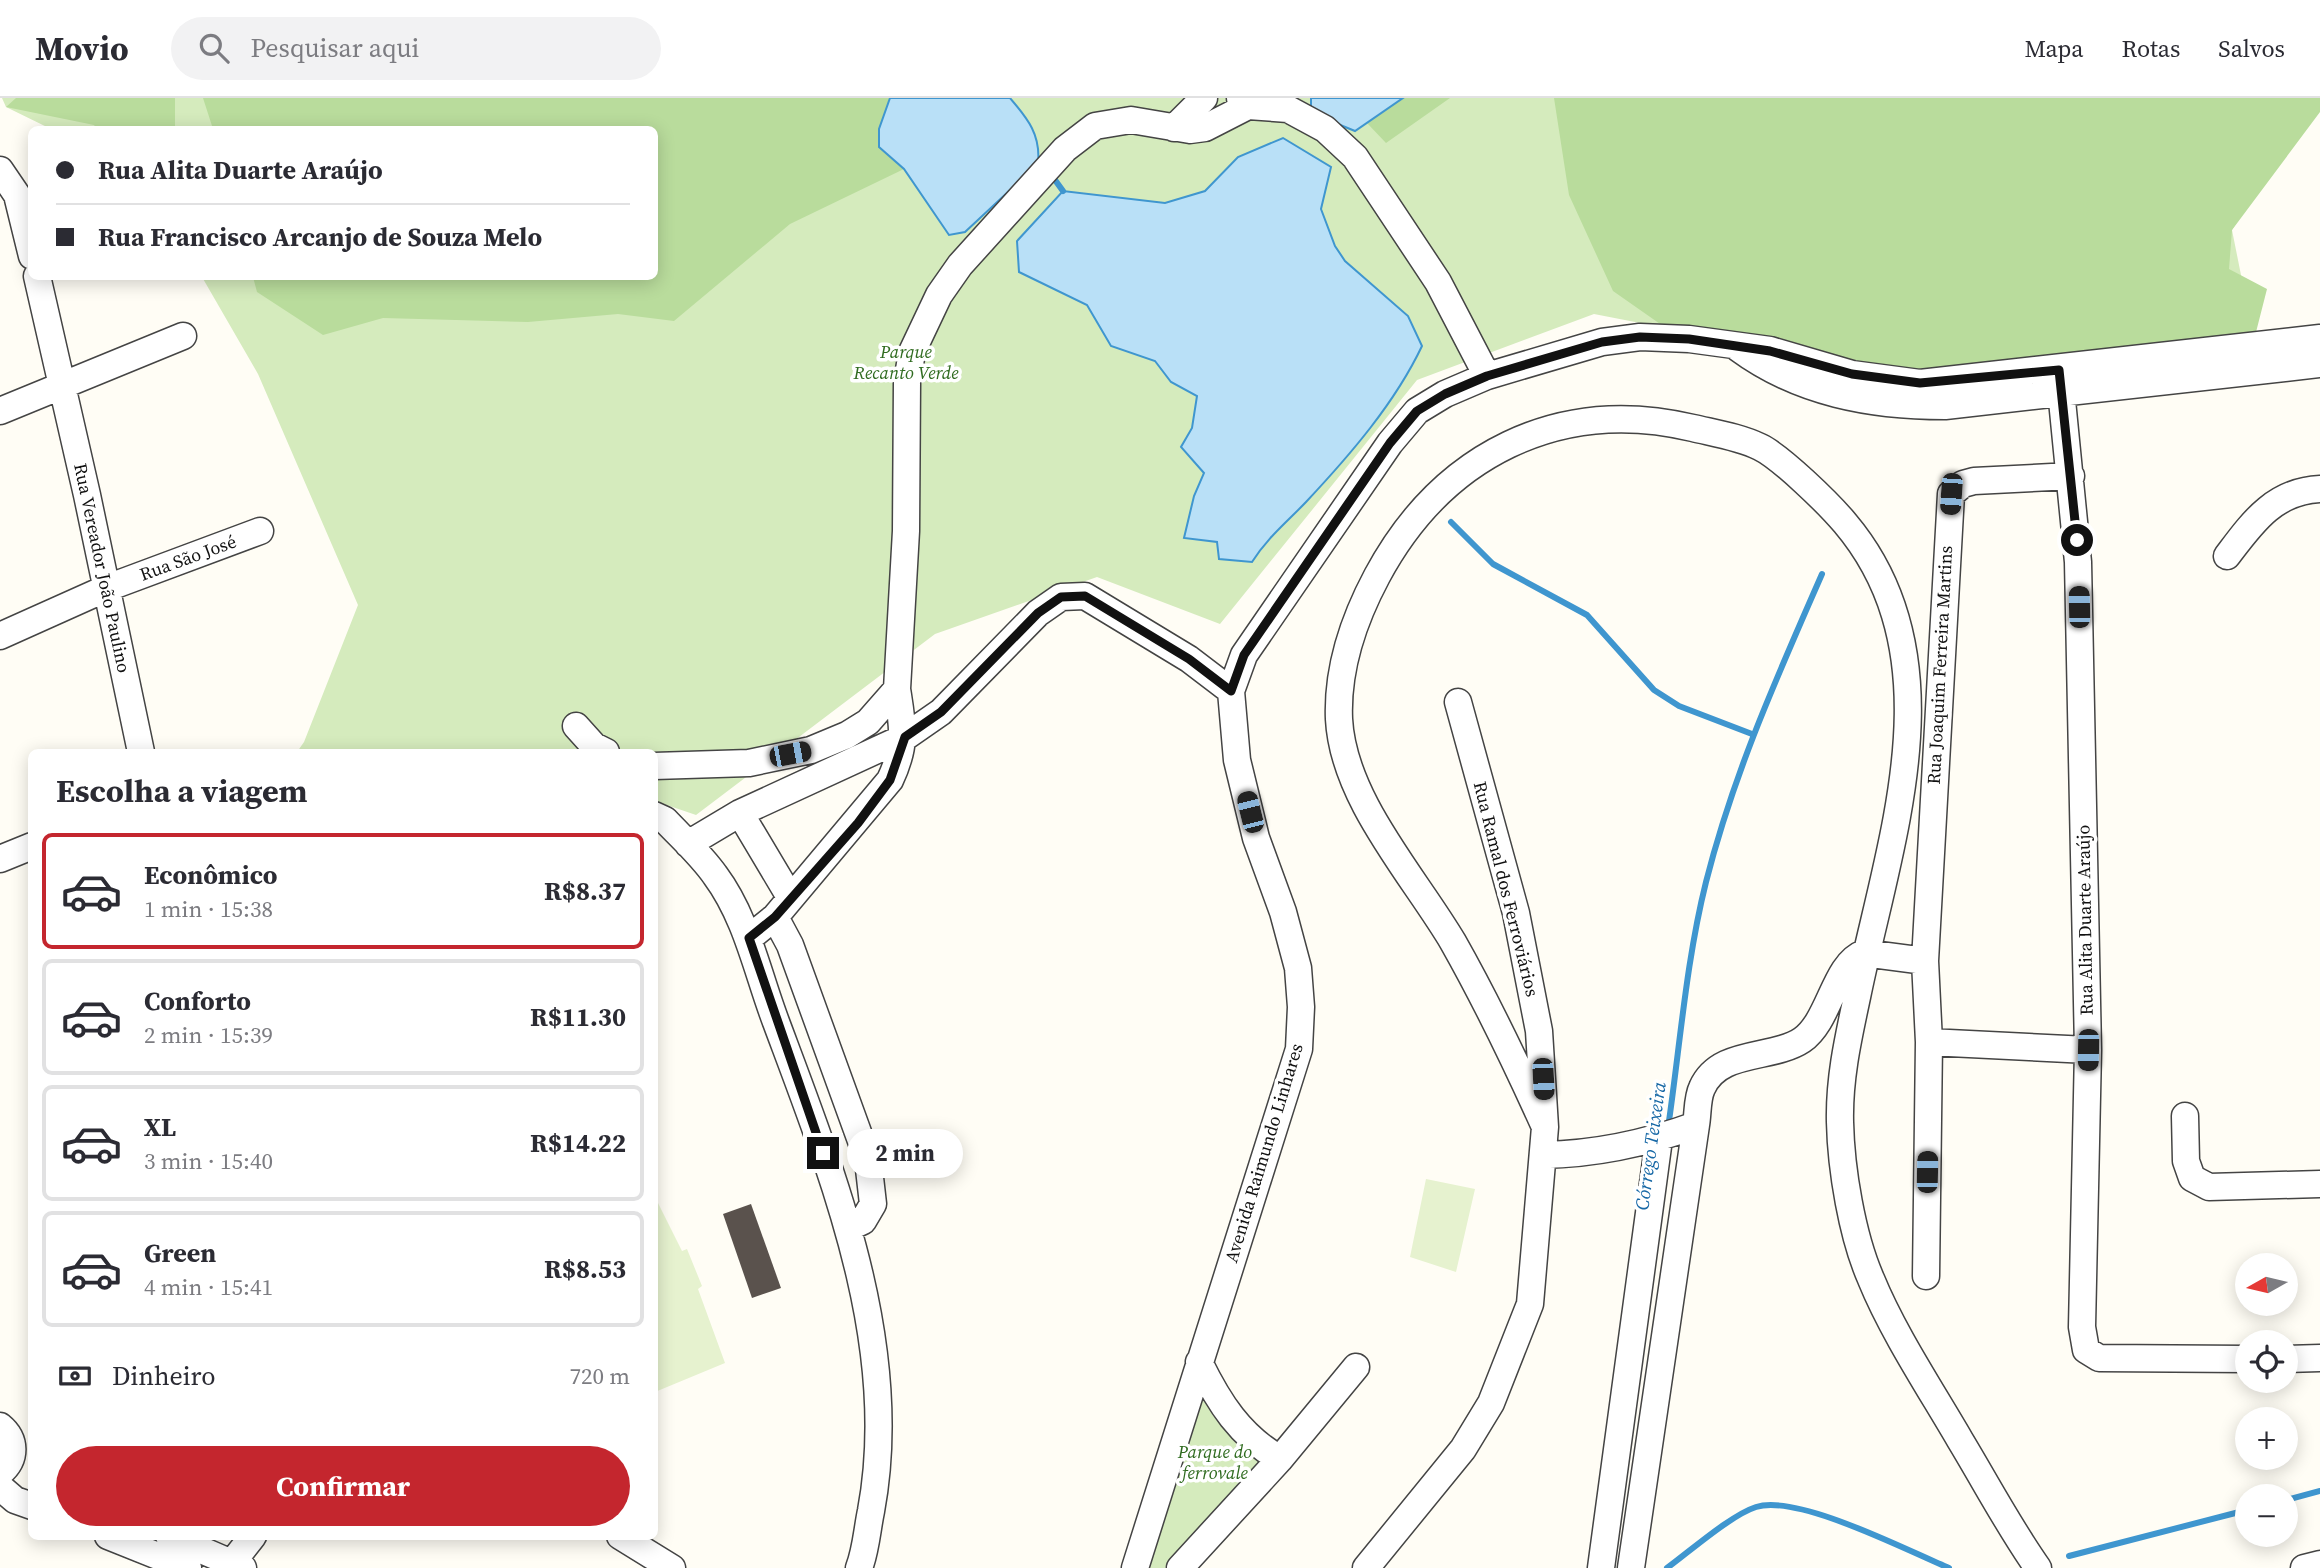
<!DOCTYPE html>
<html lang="pt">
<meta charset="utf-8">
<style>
body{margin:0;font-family:"Source Serif 4",serif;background:#f2f2f3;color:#2b2b33;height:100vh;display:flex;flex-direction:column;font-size:26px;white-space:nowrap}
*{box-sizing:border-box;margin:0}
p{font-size:23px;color:#7c7c81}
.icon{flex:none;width:38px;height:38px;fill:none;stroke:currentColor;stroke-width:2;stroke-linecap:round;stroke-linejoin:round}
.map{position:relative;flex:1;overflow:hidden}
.details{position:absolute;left:28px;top:651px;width:630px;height:791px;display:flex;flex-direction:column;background:#fff;border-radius:10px;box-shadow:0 4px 18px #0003}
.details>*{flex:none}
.hud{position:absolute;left:28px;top:28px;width:630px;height:154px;border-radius:10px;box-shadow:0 4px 18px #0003;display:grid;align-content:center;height:154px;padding:0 28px;background:#fff}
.needle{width:46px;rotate:262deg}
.buttons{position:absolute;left:2235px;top:1155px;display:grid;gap:14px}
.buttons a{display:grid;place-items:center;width:63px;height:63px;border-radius:50%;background:#fff;box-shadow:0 4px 18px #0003;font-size:35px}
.end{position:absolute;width:32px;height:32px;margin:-16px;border:9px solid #111;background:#fff;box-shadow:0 0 0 4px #fff}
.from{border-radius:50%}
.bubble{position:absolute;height:49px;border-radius:24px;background:#fff;box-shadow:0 4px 18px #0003;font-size:23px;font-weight:700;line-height:49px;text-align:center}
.car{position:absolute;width:21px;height:42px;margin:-21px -10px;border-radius:9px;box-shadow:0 0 5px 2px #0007;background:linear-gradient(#222 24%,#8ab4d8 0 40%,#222 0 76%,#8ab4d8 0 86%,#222 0)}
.hud b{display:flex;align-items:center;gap:24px;height:66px;font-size:26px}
.hud b+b{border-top:2px solid #e1e1e2}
.hud i{width:18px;height:18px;background:#2b2b33}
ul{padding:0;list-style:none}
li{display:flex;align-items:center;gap:21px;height:116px;margin:0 14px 10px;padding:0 14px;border:4px solid #e1e1e2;border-radius:10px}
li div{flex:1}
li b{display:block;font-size:26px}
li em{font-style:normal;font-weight:700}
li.current{border-color:#c4262e}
li>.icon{width:63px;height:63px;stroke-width:1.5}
h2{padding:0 28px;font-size:32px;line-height:84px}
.pay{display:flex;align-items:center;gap:18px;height:77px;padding:0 28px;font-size:26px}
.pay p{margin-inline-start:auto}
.cta{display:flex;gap:14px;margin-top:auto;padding:14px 28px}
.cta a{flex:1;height:80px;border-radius:42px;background:#c4262e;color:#fff;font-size:28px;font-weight:700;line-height:80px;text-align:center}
header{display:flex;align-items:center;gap:42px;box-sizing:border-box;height:98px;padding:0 35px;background:#fff;border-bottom:2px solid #e1e1e2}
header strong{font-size:33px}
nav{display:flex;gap:38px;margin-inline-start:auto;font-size:24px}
.search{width:490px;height:63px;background:#f2f2f3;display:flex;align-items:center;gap:18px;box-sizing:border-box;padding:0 24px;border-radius:38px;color:#7c7c81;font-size:26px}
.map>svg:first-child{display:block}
.green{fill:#d5ebbd}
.forest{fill:#b9dc9c}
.pitch{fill:#e6f2cf}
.water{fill:#b9e0f7;stroke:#3f96cf;stroke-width:2}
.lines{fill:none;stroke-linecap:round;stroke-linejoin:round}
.stream{stroke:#3f96cf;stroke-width:6}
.building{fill:#5a524d}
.minor-casing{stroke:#444;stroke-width:29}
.minor{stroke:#fff;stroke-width:26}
.route{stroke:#111;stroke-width:9}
.labels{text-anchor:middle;stroke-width:7;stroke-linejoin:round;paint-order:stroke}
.park-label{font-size:18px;font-style:italic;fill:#2f6b1f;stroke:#fff}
.street-label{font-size:18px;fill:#111;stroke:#fff}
.water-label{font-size:19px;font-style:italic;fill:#1768a6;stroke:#fff}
</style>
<header>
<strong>Movio</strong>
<div class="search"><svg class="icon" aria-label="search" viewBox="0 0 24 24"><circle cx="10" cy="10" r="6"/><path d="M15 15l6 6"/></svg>Pesquisar aqui</div>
<nav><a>Mapa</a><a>Rotas</a><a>Salvos</a></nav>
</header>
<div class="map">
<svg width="2320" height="1470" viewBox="0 0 2320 1470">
<rect width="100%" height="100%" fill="#fffdf5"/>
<path class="green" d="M 2,0 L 2314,0 L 2232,132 L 2254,242 L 1922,280 L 1594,216 L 1417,282 L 1220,526 L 1097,479 L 935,536 L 696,717 L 655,703 L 654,654 L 297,654 L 304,644 L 358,507 L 258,276 L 202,179 L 654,178 L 654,32 L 51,31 L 6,9 Z
M 1198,1285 L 1263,1366 L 1165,1470 L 1148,1470 Z"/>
<path class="forest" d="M 16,0 L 175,0 L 175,31 L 97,31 L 94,27 L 6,9 Z
M 203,0 L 890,0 L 879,49 L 904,71 L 790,126 L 674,223 L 618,216 L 528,224 L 383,220 L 323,237 L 257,194 L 253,179 L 654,178 L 654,32 L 213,31 Z
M 1403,0 L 1450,0 L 1386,45 L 1367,25 Z
M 1554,0 L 2320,0 L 2320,14 L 2232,132 L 2229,171 L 2267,191 L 2254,242 L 1935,283 L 1663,228 L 1613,193 L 1569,97 Z"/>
<path class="pitch" d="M 1426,1081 L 1475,1091 L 1456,1174 L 1410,1159 Z
M 654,1097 L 682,1153 L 687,1151 L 702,1188 L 698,1191 L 725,1265 L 655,1294 Z"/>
<path class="water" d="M 890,0 L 1010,0 C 1028,21 1041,37 1038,66 L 965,134 L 949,137 L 904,71 L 879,49 L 879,31 Z
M 1311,0 L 1403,0 L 1355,33 L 1311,15 Z
M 1283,40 L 1331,69 L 1321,111 L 1335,148 L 1345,163 L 1408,218 L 1422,248 C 1395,305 1350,357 1306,404 C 1287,424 1267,440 1252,464 L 1219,461 L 1217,444 L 1184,440 L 1194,398 L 1204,375 L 1181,349 L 1192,330 L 1197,298 L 1171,284 L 1155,263 L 1111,248 L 1087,207 L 1019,174 L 1017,143 L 1063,93 L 1165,105 L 1205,93 L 1238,59 Z"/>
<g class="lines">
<path class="stream" d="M 1055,82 L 1063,93
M 1451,424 L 1493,466 L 1587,517 L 1654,592 L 1679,608 L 1752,636
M 1668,1030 C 1680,948 1686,864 1706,784 C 1734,674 1777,579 1822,476
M 2286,1402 L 2320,1393
M 2069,1458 L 2247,1412
M 1667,1470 C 1689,1454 1731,1417 1756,1409 C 1798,1396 1906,1452 1949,1470"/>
</g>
<path class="building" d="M 751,1106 L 781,1190 L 752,1200 L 723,1116 Z"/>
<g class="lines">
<defs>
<path id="minor" d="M 1240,0 L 1248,8 L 1288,11 L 1325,31 L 1355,59 L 1438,184 L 1487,278
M 1174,30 L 1204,0
M 0,72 L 17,97 L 32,158
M 37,178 L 87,397 L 141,654
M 1738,250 C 1799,295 1871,308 1945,308 L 2320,266
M 2059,272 L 2078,464 L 2088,952 L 2082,1229 L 2086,1252 L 2099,1260 L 2247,1261
M 0,313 L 183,238
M 2227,458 C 2252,425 2274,393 2320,391
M 0,538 L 107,490 L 260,433
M 576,628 L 594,648 L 606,654
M 654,668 L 749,665 L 811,652 L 847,637 L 868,624 L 897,591 L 906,433 L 907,284 L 912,254 L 939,197 L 960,167 L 1065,51 L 1095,28 L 1131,22 L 1190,32 L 1205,30 L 1248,8
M 740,715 L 790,799
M 654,717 L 665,722 C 682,740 701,757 715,777 C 747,820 757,874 776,924 C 833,1077 902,1247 871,1413 C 867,1432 866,1452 859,1470
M 688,746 L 740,715 L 905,639 L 941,614 L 1038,515 L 1061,499 L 1085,498 L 1189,561 L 1231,593
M 0,761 L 32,748
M 775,819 L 890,682 C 907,646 903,629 897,591
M 749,840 L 775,819 L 790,847 L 868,1062 L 873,1106 L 863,1123 L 848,1130
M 1929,944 L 2088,952
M 2185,1018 L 2186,1063 L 2192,1080 L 2209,1089 L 2320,1086
M 1545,1029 C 1517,967 1487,904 1453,844 C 1414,778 1343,701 1339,621 C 1337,572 1354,521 1377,478 C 1442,357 1558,298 1693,330 C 1714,335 1740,339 1760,349 C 1781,359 1829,406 1845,425 C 1960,561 1888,746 1857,899 C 1848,941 1839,981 1840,1024 C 1841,1071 1852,1138 1871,1181 C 1893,1235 1931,1292 1960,1342 C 1986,1385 2009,1429 2038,1470
M 1543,1057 C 1596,1056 1647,1045 1696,1027 C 1698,1016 1697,1000 1702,990 C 1719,951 1772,962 1802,942 C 1830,923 1834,866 1864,855 L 1925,863
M 1926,1178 L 1929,944 L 1925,863 L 1951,396 L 1963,386 L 1974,383 L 2071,378
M 2286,1261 L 2320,1260
M 1199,1264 C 1219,1305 1240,1338 1280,1361
M 0,1328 C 16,1341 17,1361 0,1375
M 0,1389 L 15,1402 L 32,1408
M 108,1438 L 188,1470
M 169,1438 L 243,1470
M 620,1438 L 672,1470
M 231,1466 L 253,1438
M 1135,1470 L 1299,951 L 1301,909 L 1298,870 L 1283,814 L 1256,740 L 1237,662 L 1231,593 L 1244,557 L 1390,345 L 1417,313 L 1445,296 L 1487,278 L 1602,244 L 1640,239 L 1689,241 L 1770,252 L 1852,276 L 1920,285 L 2320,240
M 1180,1470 L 1280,1361 L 1356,1269
M 1366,1470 L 1463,1351 L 1491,1305 L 1530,1206 L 1545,1029 L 1539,933 L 1516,815 L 1458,604
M 1601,1470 L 1659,1041
M 1631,1470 L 1696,1027
M 2304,1470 L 2320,1466"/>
</defs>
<use href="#minor" class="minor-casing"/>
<use href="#minor" class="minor"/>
</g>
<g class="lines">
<path class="route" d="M 823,1055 L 749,840 L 775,819 L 858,725 L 890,682 L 905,639 L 941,614 L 1038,515 L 1061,499 L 1085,498 L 1189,561 L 1231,593 L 1244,557 L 1390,345 L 1417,313 L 1445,296 L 1487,278 L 1602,244 L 1640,239 L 1689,241 L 1770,253 L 1852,276 L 1920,285 L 2059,272 L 2077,442"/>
</g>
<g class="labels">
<g class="park-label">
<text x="906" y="260">Parque<tspan x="906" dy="21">Recanto Verde</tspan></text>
<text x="1215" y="1360">Parque do<tspan x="1215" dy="21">ferrovale</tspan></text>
</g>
<g class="street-label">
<text transform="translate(188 460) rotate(-20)" y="6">Rua São José</text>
<text transform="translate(102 470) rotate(78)" y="6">Rua Vereador João Paulino</text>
<text transform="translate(1940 567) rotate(-87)" y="6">Rua Joaquim Ferreira Martins</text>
<text transform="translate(1506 791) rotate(76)" y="6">Rua Ramal dos Ferroviários</text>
<text transform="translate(2085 822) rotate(-91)" y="6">Rua Alita Duarte Araújo</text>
<text transform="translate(1264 1055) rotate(-73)" y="6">Avenida Raimundo Linhares</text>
</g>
<g class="water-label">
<text transform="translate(1650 1048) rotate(-82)" y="7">Córrego Teixeira</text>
</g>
</g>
</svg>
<div class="buttons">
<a><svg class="needle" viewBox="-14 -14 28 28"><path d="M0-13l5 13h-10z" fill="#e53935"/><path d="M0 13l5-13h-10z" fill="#7c7c81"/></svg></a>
<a><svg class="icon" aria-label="locate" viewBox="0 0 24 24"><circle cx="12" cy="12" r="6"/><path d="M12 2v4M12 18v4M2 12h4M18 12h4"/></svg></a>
<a>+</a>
<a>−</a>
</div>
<i class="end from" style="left:2077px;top:442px"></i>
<i class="end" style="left:823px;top:1055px"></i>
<div class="bubble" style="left:847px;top:1031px;width:116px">2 min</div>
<i class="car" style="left:1951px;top:396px;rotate:184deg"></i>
<i class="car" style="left:2079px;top:509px;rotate:359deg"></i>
<i class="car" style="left:790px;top:656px;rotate:79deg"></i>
<i class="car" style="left:1250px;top:714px;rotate:346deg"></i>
<i class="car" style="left:2088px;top:952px;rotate:181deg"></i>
<i class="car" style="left:1543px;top:981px;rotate:177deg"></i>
<i class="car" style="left:1927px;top:1074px;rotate:1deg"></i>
<div class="hud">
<b><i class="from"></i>Rua Alita Duarte Araújo</b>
<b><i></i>Rua Francisco Arcanjo de Souza Melo</b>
</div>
<section class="details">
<h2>Escolha a viagem</h2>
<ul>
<li class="current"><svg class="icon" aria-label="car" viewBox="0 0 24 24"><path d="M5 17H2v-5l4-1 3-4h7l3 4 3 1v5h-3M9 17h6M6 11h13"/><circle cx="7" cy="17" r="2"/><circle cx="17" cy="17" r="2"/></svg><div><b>Econômico</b><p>1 min · 15:38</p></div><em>R$8.37</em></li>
<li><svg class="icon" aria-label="car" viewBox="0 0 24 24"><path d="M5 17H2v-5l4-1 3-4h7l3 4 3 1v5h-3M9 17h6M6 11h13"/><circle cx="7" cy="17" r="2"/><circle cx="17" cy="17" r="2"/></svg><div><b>Conforto</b><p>2 min · 15:39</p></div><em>R$11.30</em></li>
<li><svg class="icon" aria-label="car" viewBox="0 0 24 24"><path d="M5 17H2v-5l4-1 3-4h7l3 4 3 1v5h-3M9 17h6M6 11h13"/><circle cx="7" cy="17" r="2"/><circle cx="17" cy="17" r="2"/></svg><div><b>XL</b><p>3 min · 15:40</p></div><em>R$14.22</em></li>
<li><svg class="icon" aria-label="car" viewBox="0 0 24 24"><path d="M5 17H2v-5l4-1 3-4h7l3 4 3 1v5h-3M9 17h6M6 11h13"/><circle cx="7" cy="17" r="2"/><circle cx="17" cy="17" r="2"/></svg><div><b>Green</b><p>4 min · 15:41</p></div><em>R$8.53</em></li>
</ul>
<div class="pay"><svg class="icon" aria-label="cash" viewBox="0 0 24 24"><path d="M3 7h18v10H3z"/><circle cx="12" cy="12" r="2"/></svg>Dinheiro<p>720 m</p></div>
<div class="cta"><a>Confirmar</a></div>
</section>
</div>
